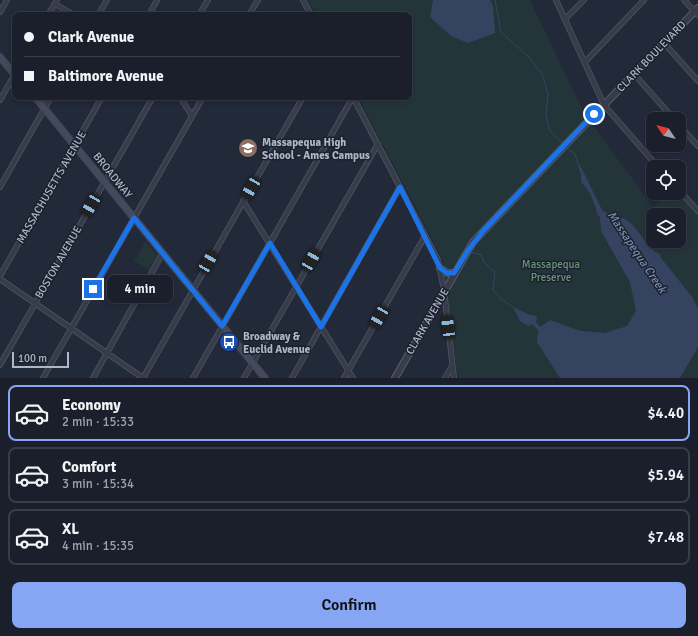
<!DOCTYPE html>
<meta charset="utf-8">
<style>
body{margin:0;font-family:Signika,sans-serif;background:#272c37;color:#f1f3f6;height:100vh;display:flex;flex-direction:column;font-size:15px;white-space:nowrap}
*{box-sizing:border-box;margin:0}
p{font-size:13px;color:#9fa2a9}
.icon{flex:none;width:22px;height:22px;fill:none;stroke:currentColor;stroke-width:2;stroke-linecap:round;stroke-linejoin:round}
.map{position:relative;height:378px;overflow:hidden}
.drawer{display:flex;flex-direction:column;background:#1a1f2b;flex:1}
.drawer>*{flex:none}
.hud{position:absolute;left:12px;top:12px;width:400px;height:88px;border-radius:8px;box-shadow:0 2px 6px #0003,0 0 0 1px #383d47;display:grid;align-content:center;height:88px;padding:0 12px;background:#1a1f2b}
.needle{width:26px;rotate:305deg}
.buttons{position:absolute;left:646px;top:112px;display:grid;gap:8px}
.buttons a{display:grid;place-items:center;width:40px;height:40px;border-radius:8px;background:#1a1f2b;box-shadow:0 2px 6px #0003,0 0 0 1px #383d47;font-size:20px}
.scale{position:absolute;left:12px;bottom:10px;width:57px;box-sizing:border-box;padding-left:4px;border:2px solid #b0b6c5;border-top:0;font-size:11px;line-height:14px;white-space:nowrap;color:#b0b6c5;-webkit-text-stroke:3px #1b212e;paint-order:stroke}
.end{position:absolute;width:18px;height:18px;margin:-9px;border:5px solid #1a73e8;background:#fff;box-shadow:0 0 0 2px #fff}
.from{border-radius:50%}
.bubble{position:absolute;height:28px;border-radius:8px;background:#1a1f2b;box-shadow:0 2px 6px #0003,0 0 0 1px #383d47;font-size:13px;font-weight:600;line-height:28px;text-align:center}
.car{position:absolute;width:12px;height:24px;margin:-12px -6px;border-radius:5px;box-shadow:0 0 3px 1px #0007;background:linear-gradient(#222 24%,#8ab4d8 0 40%,#222 0 76%,#8ab4d8 0 86%,#222 0)}
.hud b{display:flex;align-items:center;gap:14px;height:38px;font-size:15px}
.hud b+b{border-top:1px solid #383d47}
.hud i{width:10px;height:10px;background:#f1f3f6}
ul{padding:7px 0 0;list-style:none}
li{display:flex;align-items:center;gap:12px;height:56px;margin:0 8px 6px;padding:0 4px;border:2px solid #383d47;border-radius:8px}
li div{flex:1}
li b{display:block;font-size:15px}
li em{font-style:normal;font-weight:600}
li.current{border-color:#86a6f4}
li>.icon{width:36px;height:36px;stroke-width:1.5}
.button{display:flex;gap:8px;margin-top:auto;padding:8px 12px}
.button a{flex:1;height:46px;border-radius:8px;background:#86a6f4;color:#111;font-size:16px;font-weight:600;line-height:46px;text-align:center}
.map>svg:first-child{display:block}
.green{fill:#24353a;fill-rule:evenodd}
.water{fill:#364360}
.lines{fill:none;stroke-linecap:round;stroke-linejoin:round}
.stream{stroke:#364360;stroke-width:1}
.minor-casing{stroke:#505664;stroke-width:6}
.tertiary-casing{stroke:#505664;stroke-width:8}
.secondary-casing{stroke:#3f4552;stroke-width:8}
.minor{stroke:#363c49;stroke-width:4.5}
.tertiary{stroke:#363c49;stroke-width:5.5}
.secondary{stroke:#444a5c;stroke-width:6}
.route{stroke:#1a73e8;stroke-width:5}
.labels{text-anchor:middle;stroke-width:3;stroke-linejoin:round;paint-order:stroke}
.street-label{font-size:11px;fill:#b0b6c5;stroke:#1b212e}
.poi-label{font-size:11px;font-weight:bold;fill:#b0b6c5;stroke:#1b212e;text-anchor:start}
.park-label{font-size:11px;fill:#689677;stroke:#1b212e}
.water-label{font-size:12px;font-style:italic;fill:#798aad;stroke:#1b212e}
</style>
<div class="map">
<svg width="698" height="378" viewBox="0 0 698 378">
<rect width="100%" height="100%" fill="#222939"/>
<path class="green" d="M 308,0 L 530,0 L 585,115 L 653,207 L 669,193 L 679,192 L 698,214 L 698,378 L 459,378 L 457,374 L 443,260 L 358,97 L 409,97 L 409,15 L 316,15 ZM 653,215 L 679,215 L 679,241 L 653,241 Z
M 146,241 L 157,255 L 149,270 L 134,261 Z"/>
<path class="water" d="M 433,0 L 490,0 L 493,6 L 495,33 L 468,43 L 451,36 L 430,17 Z
M 577,162 L 582,169 L 602,210 C 607,215 621,215 628,221 C 641,231 645,247 660,254 L 661,258 L 693,298 L 698,309 L 698,347 L 680,378 L 560,378 L 537,342 L 538,330 L 532,324 L 528,326 L 520,321 L 513,307 L 530,315 L 537,316 L 536,322 L 540,327 L 550,320 L 581,331 L 605,333 L 627,326 L 636,311 L 630,282 L 601,231 L 600,217 L 598,216 C 595,204 590,190 581,182 L 581,175 Z"/>
<g class="lines">
<path class="stream" d="M 495,0 L 501,32 L 529,57 L 542,74 L 548,94 L 546,115 L 550,131 L 564,144
M 566,147 L 575,154 L 578,163
M 471,252 L 481,255 L 484,262 L 495,272 L 493,290 L 501,299 L 513,307"/>
<defs>
<path id="minor" d="M 303,0 L 311,15
M 556,0 L 604,105 L 658,167
M 684,0 L 698,15
M 55,4 L 74,15
M 0,12 L 7,0
M 48,15 L 57,0
M 98,15 L 107,0
M 149,15 L 157,0
M 199,15 L 208,0
M 249,15 L 258,0
M 565,19 L 584,0
M 664,43 L 698,81
M 585,62 L 644,0
M 634,74 L 674,119
M 180,97 L 192,116
M 353,97 L 438,260 L 444,290 L 454,378
M 0,100 L 15,74
M 679,125 L 698,146
M 0,187 L 51,97
M 679,190 L 698,211
M 243,201 L 353,378
M 0,276 L 102,97
M 0,279 L 143,378
M 0,365 L 153,97
M 43,378 L 203,97
M 93,378 L 162,254
M 143,378 L 303,97
M 193,378 L 353,97
M 244,378 L 378,144
M 292,378 L 400,187
M 344,378 L 425,236
M 445,378 L 452,366"/>
<path id="tertiary" d="M 440,268 L 447,273 L 455,273
M 395,378 L 473,242 L 571,139 L 698,8"/>
<path id="secondary" d="M 0,57 L 15,75
M 35,97 L 265,378"/>
</defs>
<use href="#minor" class="minor-casing"/>
<use href="#tertiary" class="tertiary-casing"/>
<use href="#secondary" class="secondary-casing"/>
<use href="#minor" class="minor"/>
<use href="#tertiary" class="tertiary"/>
<use href="#secondary" class="secondary"/>
</g>
<g class="lines">
<path class="route" d="M 93,289 L 134,218 L 222,326 L 270,243 L 321,327 L 400,187 L 440,268 L 447,273 L 454,273 L 469,249 L 483,231 L 594,114"/>
</g>
<defs>
<symbol id="school-disc" viewBox="-11 -11 22 22"><circle r="9.5" fill="#8d6e63" stroke="#1b212e"/><path d="M0-5L7-2L0 1L-7-2ZM-4 1L0 2.5L4 1V4Q0 6-4 4Z" fill="#fff"/></symbol>
<symbol id="bus-disc" viewBox="-11 -11 22 22"><circle r="9.5" fill="#1a4fb4" stroke="#1b212e"/><path d="M-5-6H5V4H4V6H2V4H-2V6H-4V4H-5ZM-3.5-4V0h7V-4ZM-3.5 1.2v1.5H-2V1.2ZM2 1.2v1.5H3.5V1.2Z" fill="#fff"/></symbol>
</defs>
<g fill-rule="evenodd">
<use href="#school-disc" x="237" y="137" width="22" height="22"/>
<use href="#bus-disc" x="218" y="331" width="22" height="22"/>
</g>
<g class="labels">
<g class="street-label">
<text transform="translate(651 56) rotate(-46)" y="4">CLARK BOULEVARD</text>
<text transform="translate(113 175) rotate(51)" y="4">BROADWAY</text>
<text transform="translate(51 187) rotate(-60)" y="4">MASSACHUSETTS AVENUE</text>
<text transform="translate(58 262) rotate(-60)" y="4">BOSTON AVENUE</text>
<text transform="translate(427 321) rotate(-60)" y="4">CLARK AVENUE</text>
</g>
<g class="poi-label">
<text x="262" y="146">Massapequa High<tspan x="262" dy="13">School - Ames Campus</tspan></text>
<text x="243" y="340">Broadway &amp;<tspan x="243" dy="13">Euclid Avenue</tspan></text>
</g>
<g class="park-label">
<text x="551" y="268">Massapequa<tspan x="551" dy="13">Preserve</tspan></text>
</g>
<g class="water-label">
<text transform="translate(637 252) rotate(56)" y="4">Massapequa Creek</text>
</g>
</g>
</svg>
<div class="buttons">
<a><svg class="needle" viewBox="-14 -14 28 28"><path d="M0-13l5 13h-10z" fill="#e53935"/><path d="M0 13l5-13h-10z" fill="#9fa2a9"/></svg></a>
<a><svg class="icon" aria-label="locate" viewBox="0 0 24 24"><circle cx="12" cy="12" r="6"/><path d="M12 2v4M12 18v4M2 12h4M18 12h4"/></svg></a>
<a><svg class="icon" aria-label="layers" viewBox="0 0 24 24"><path d="M12 4l9 5-9 5-9-5zM3 14l9 5 9-5"/></svg></a>
</div>
<div class="scale">100 m</div>
<i class="end from" style="left:594px;top:114px"></i>
<i class="end" style="left:93px;top:289px"></i>
<div class="bubble" style="left:107px;top:275px;width:66px">4 min</div>
<i class="car" style="left:251px;top:188px;rotate:210deg"></i>
<i class="car" style="left:91px;top:205px;rotate:210deg"></i>
<i class="car" style="left:311px;top:260px;rotate:30deg"></i>
<i class="car" style="left:208px;top:262px;rotate:30deg"></i>
<i class="car" style="left:379px;top:317px;rotate:210deg"></i>
<i class="car" style="left:448px;top:327px;rotate:353deg"></i>
<div class="hud">
<b><i class="from"></i>Clark Avenue</b>
<b><i></i>Baltimore Avenue</b>
</div>
</div>
<section class="drawer">
<ul>
<li class="current"><svg class="icon" aria-label="car" viewBox="0 0 24 24"><path d="M5 17H2v-5l4-1 3-4h7l3 4 3 1v5h-3M9 17h6M6 11h13"/><circle cx="7" cy="17" r="2"/><circle cx="17" cy="17" r="2"/></svg><div><b>Economy</b><p>2 min · 15:33</p></div><em>$4.40</em></li>
<li><svg class="icon" aria-label="car" viewBox="0 0 24 24"><path d="M5 17H2v-5l4-1 3-4h7l3 4 3 1v5h-3M9 17h6M6 11h13"/><circle cx="7" cy="17" r="2"/><circle cx="17" cy="17" r="2"/></svg><div><b>Comfort</b><p>3 min · 15:34</p></div><em>$5.94</em></li>
<li><svg class="icon" aria-label="car" viewBox="0 0 24 24"><path d="M5 17H2v-5l4-1 3-4h7l3 4 3 1v5h-3M9 17h6M6 11h13"/><circle cx="7" cy="17" r="2"/><circle cx="17" cy="17" r="2"/></svg><div><b>XL</b><p>4 min · 15:35</p></div><em>$7.48</em></li>
</ul>
<div class="button"><a>Confirm</a></div>
</section>
